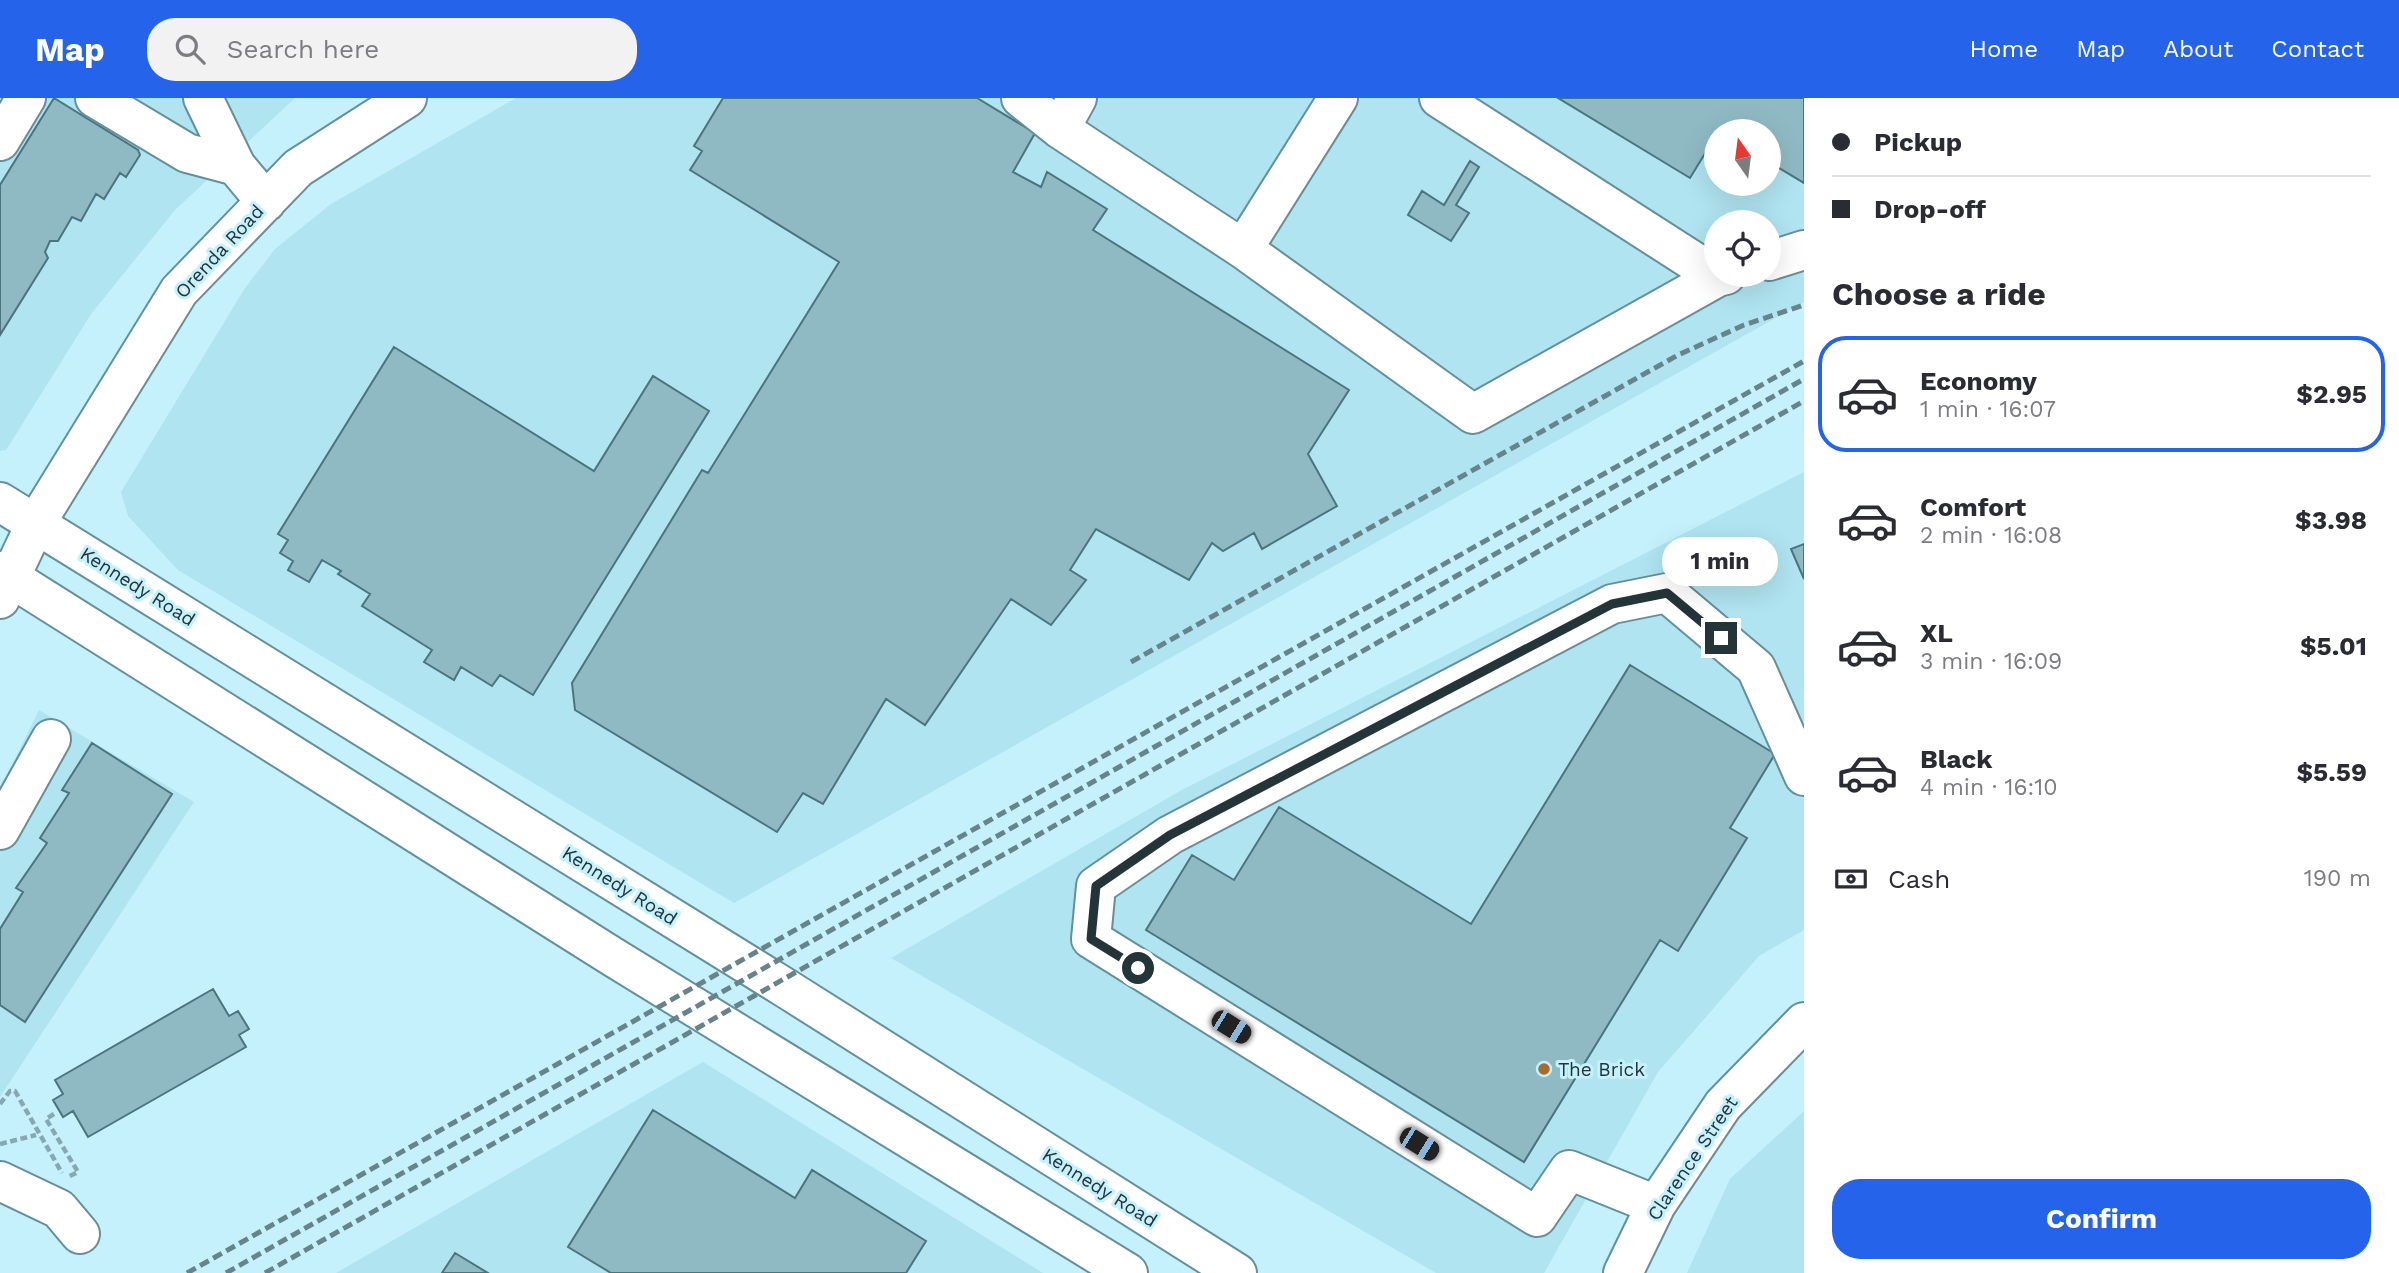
<!DOCTYPE html>
<meta charset="utf-8">
<style>
body{margin:0;font-family:"Work Sans",sans-serif;background:#f2f2f3;color:#2b2b33;height:100vh;display:flex;flex-direction:column;font-size:26px;white-space:nowrap}
*{box-sizing:border-box;margin:0}
p{font-size:23px;color:#7c7c81}
.icon{flex:none;width:38px;height:38px;fill:none;stroke:currentColor;stroke-width:2;stroke-linecap:round;stroke-linejoin:round}
.map{position:relative;flex:1;overflow:hidden}
.sheet{display:flex;flex-direction:column;background:#fff;width:595px}
.sheet>*{flex:none}
.guide{display:grid;align-content:center;height:154px;padding:0 28px;background:#fff}
.needle{width:46px;rotate:346deg}
.fabs{position:absolute;left:1704px;top:21px;display:grid;gap:14px}
.fabs a{display:grid;place-items:center;width:77px;height:77px;border-radius:50%;background:#fff;box-shadow:0 7px 28px #0002;font-size:35px}
.end{position:absolute;width:32px;height:32px;margin:-16px;border:9px solid #243539;background:#fff;box-shadow:0 0 0 4px #fff}
.from{border-radius:50%}
.bubble{position:absolute;height:49px;border-radius:24px;background:#fff;box-shadow:0 7px 28px #0002;font-size:23px;font-weight:700;line-height:49px;text-align:center}
.car{position:absolute;width:21px;height:42px;margin:-21px -10px;border-radius:9px;box-shadow:0 0 5px 2px #0007;background:linear-gradient(#222 24%,#8ab4d8 0 40%,#222 0 76%,#8ab4d8 0 86%,#222 0)}
.guide b{display:flex;align-items:center;gap:24px;height:66px;font-size:26px}
.guide b+b{border-top:2px solid #e1e1e2}
.guide i{width:18px;height:18px;background:#2b2b33}
ul{padding:0;list-style:none}
li{display:flex;align-items:center;gap:21px;height:116px;margin:0 14px 10px;padding:0 14px;border:4px solid transparent;border-radius:28px}
li div{flex:1}
li b{display:block;font-size:26px}
li em{font-style:normal;font-weight:700}
li.on{border-color:#2563eb}
li>.icon{width:63px;height:63px;stroke-width:1.5}
h2{padding:0 28px;font-size:32px;line-height:84px}
.pay{display:flex;align-items:center;gap:18px;height:77px;padding:0 28px;font-size:26px}
.pay p{margin-inline-start:auto}
.cta{display:flex;gap:14px;margin-top:auto;padding:14px 28px}
.cta a{flex:1;height:80px;border-radius:28px;background:#2563eb;color:#fff;font-size:28px;font-weight:700;line-height:80px;text-align:center}
header{display:flex;align-items:center;gap:42px;box-sizing:border-box;height:98px;padding:0 35px;background:#2563eb;color:#fff}
header strong{font-size:33px}
nav{display:flex;gap:38px;margin-inline-start:auto;font-size:24px}
.search{width:490px;height:63px;background:#f2f2f3;display:flex;align-items:center;gap:18px;box-sizing:border-box;padding:0 24px;border-radius:28px;color:#7c7c81;font-size:26px}
main{display:flex;flex:1;min-height:0}
.map>svg:first-child{display:block}
.built{fill:#afe4f0;fill-rule:evenodd}
.building{fill:#8fbac4;stroke:#4b747e;stroke-width:2}
.lines{fill:none;stroke-linecap:round;stroke-linejoin:round}
.minor-casing{stroke:#658f99;stroke-width:42}
.major-casing{stroke:#658f99;stroke-width:42}
.path{stroke:#86a9b1;stroke-width:4.5;stroke-dasharray:7 3.5;stroke-linecap:butt}
.minor{stroke:#fff;stroke-width:38}
.major{stroke:#fff;stroke-width:38}
.rail{stroke:#67848b;stroke-width:5;stroke-dasharray:10 5;stroke-linecap:butt}
.route{stroke:#243539;stroke-width:9}
.poi-dot{fill:#a76c2d;stroke:#c4f1fc;stroke-width:2.5}
.labels{text-anchor:middle;stroke-width:6;stroke-linejoin:round;paint-order:stroke}
.street-label{font-size:19px;fill:#243539;stroke:#c4f1fc}
.poi-label{font-size:19px;fill:#243539;stroke:#c4f1fc;text-anchor:start}
</style>
<header>
<strong>Map</strong>
<div class="search"><svg class="icon" aria-label="search" viewBox="0 0 24 24"><circle cx="10" cy="10" r="6"/><path d="M15 15l6 6"/></svg>Search here</div>
<nav><a>Home</a><a>Map</a><a>About</a><a>Contact</a></nav>
</header>
<main>
<div class="map">
<svg width="1804" height="1175" viewBox="0 0 1804 1175">
<rect width="100%" height="100%" fill="#c4f1fc"/>
<path class="built" d="M 0,0 L 295,0 L 175,112 L 91,216 L 6,352 L 0,353 Z
M 516,0 L 1804,0 L 1804,204 L 734,805 L 178,472 L 128,418 L 121,394 L 245,190 L 275,151 L 331,106 ZM 1717,33 L 1769,33 L 1769,86 L 1717,86 ZM 1717,124 L 1769,124 L 1769,177 L 1717,177 Z
M 1804,374 L 1804,832 L 1759,858 L 1658,974 L 1544,1175 L 1436,1175 L 891,860 L 1180,693 Z
M 39,612 L 194,704 L 0,999 L 0,691 Z
M 703,964 L 1043,1175 L 336,1175 Z
M 1804,1013 L 1804,1175 L 1687,1175 L 1730,1081 Z"/>
<path class="building" d="M 54,0 L 138,52 L 140,57 L 126,79 L 120,75 L 104,101 L 96,96 L 81,123 L 72,119 L 58,143 L 50,143 L 45,154 L 48,160 L 0,237 L 0,87 Z
M 723,0 L 977,0 L 1035,35 L 1013,74 L 1041,89 L 1047,74 L 1107,111 L 1093,132 L 1349,292 L 1308,356 L 1337,408 L 1262,451 L 1254,435 L 1223,453 L 1212,445 L 1189,482 L 1096,431 L 1070,472 L 1086,482 L 1051,527 L 1011,501 L 925,627 L 886,601 L 823,706 L 803,695 L 777,734 L 575,612 L 572,585 L 702,372 L 708,375 L 839,164 L 690,72 L 702,53 L 694,48 Z
M 1558,0 L 1804,0 L 1804,85 L 1774,67 L 1769,76 L 1769,33 L 1720,31 L 1690,80 Z
M 1470,63 L 1479,69 L 1456,107 L 1469,115 L 1451,143 L 1408,117 L 1422,93 L 1444,107 Z
M 394,249 L 594,373 L 653,278 L 709,313 L 533,597 L 500,577 L 492,588 L 461,569 L 454,582 L 424,564 L 432,552 L 362,508 L 370,496 L 338,476 L 341,473 L 322,462 L 309,484 L 288,472 L 293,463 L 280,455 L 288,442 L 278,436 Z
M 1804,446 L 1804,481 L 1791,451 Z
M 1630,567 L 1775,656 L 1730,730 L 1747,740 L 1678,853 L 1660,842 L 1524,1064 L 1146,832 L 1192,757 L 1234,782 L 1279,709 L 1471,826 Z
M 92,645 L 172,696 L 25,924 L 0,907 L 0,831 L 23,794 L 16,790 L 47,745 L 40,740 L 69,695 L 62,692 Z
M 213,891 L 229,918 L 238,913 L 249,931 L 239,937 L 246,949 L 88,1039 L 73,1013 L 63,1019 L 53,1002 L 63,996 L 55,982 Z
M 653,1012 L 795,1100 L 812,1072 L 926,1143 L 906,1175 L 611,1175 L 568,1149 Z
M 455,1155 L 488,1175 L 442,1175 Z"/>
<g class="lines">
<defs>
<path id="minor" d="M 95,0 L 187,55 L 236,68 L 266,104
M 203,0 L 236,68
M 1021,0 L 1060,31
M 1077,0 L 1060,31 L 1243,151
M 1338,0 L 1243,151 L 1473,316 L 1718,179
M 1439,0 L 1718,179 L 1726,177
M 0,43 L 26,0
M 1769,163 L 1804,152
M 0,501 L 36,425 L 179,193 L 298,70 L 407,0
M 0,732 L 51,641
M 0,1083 L 59,1111 L 80,1136
M 1656,1107 L 1569,1072 L 1537,1119 L 1091,841 L 1096,788 L 1170,737 L 1612,506 L 1667,495 L 1756,570 L 1804,678
M 1623,1175 L 1656,1107 L 1723,1007 L 1804,924"/>
<path id="major" d="M 0,404 L 787,891 L 1237,1175
M 0,473 L 613,859 L 1128,1175"/>
</defs>
<use href="#minor" class="minor-casing"/>
<use href="#major" class="major-casing"/>
<path class="path" d="M 0,1006 L 10,993 L 15,993 L 62,1075
M 54,1016 L 46,1021 L 78,1074 L 68,1079
M 0,1046 L 36,1037"/>
<use href="#minor" class="minor"/>
<use href="#major" class="major"/>
<path class="rail" d="M 1131,564 L 1678,257 L 1744,227 L 1804,207
M 187,1175 L 1804,263
M 226,1175 L 1804,281
M 265,1175 L 1804,303"/>
</g>
<g class="lines">
<path class="route" d="M 1138,870 L 1091,841 L 1096,788 L 1170,737 L 1612,506 L 1667,495 L 1721,540"/>
</g>
<circle class="poi-dot" cx="1544" cy="971" r="7"/>
<g class="labels">
<g class="street-label">
<text transform="translate(219 153) rotate(-47)" y="7">Orenda Road</text>
<text transform="translate(138 488) rotate(32)" y="7">Kennedy Road</text>
<text transform="translate(620 787) rotate(32)" y="7">Kennedy Road</text>
<text transform="translate(1692 1060) rotate(-56)" y="7">Clarence Street</text>
<text transform="translate(1100 1089) rotate(32)" y="7">Kennedy Road</text>
</g>
<g class="poi-label">
<text x="1558" y="978">The Brick</text>
</g>
</g>
</svg>
<div class="fabs">
<a><svg class="needle" viewBox="-14 -14 28 28"><path d="M0-13l5 13h-10z" fill="#e53935"/><path d="M0 13l5-13h-10z" fill="#7c7c81"/></svg></a>
<a><svg class="icon" aria-label="locate" viewBox="0 0 24 24"><circle cx="12" cy="12" r="6"/><path d="M12 2v4M12 18v4M2 12h4M18 12h4"/></svg></a>
</div>
<i class="end from" style="left:1138px;top:870px"></i>
<i class="end" style="left:1721px;top:540px"></i>
<div class="bubble" style="left:1662px;top:439px;width:116px">1 min</div>
<i class="car" style="left:1231px;top:929px;rotate:122deg"></i>
<i class="car" style="left:1419px;top:1046px;rotate:122deg"></i>
</div>
<section class="sheet">
<div class="guide">
<b><i class="from"></i>Pickup</b>
<b><i></i>Drop-off</b>
</div>
<h2>Choose a ride</h2>
<ul>
<li class="on"><svg class="icon" aria-label="car" viewBox="0 0 24 24"><path d="M5 17H2v-5l4-1 3-4h7l3 4 3 1v5h-3M9 17h6M6 11h13"/><circle cx="7" cy="17" r="2"/><circle cx="17" cy="17" r="2"/></svg><div><b>Economy</b><p>1 min · 16:07</p></div><em>$2.95</em></li>
<li><svg class="icon" aria-label="car" viewBox="0 0 24 24"><path d="M5 17H2v-5l4-1 3-4h7l3 4 3 1v5h-3M9 17h6M6 11h13"/><circle cx="7" cy="17" r="2"/><circle cx="17" cy="17" r="2"/></svg><div><b>Comfort</b><p>2 min · 16:08</p></div><em>$3.98</em></li>
<li><svg class="icon" aria-label="car" viewBox="0 0 24 24"><path d="M5 17H2v-5l4-1 3-4h7l3 4 3 1v5h-3M9 17h6M6 11h13"/><circle cx="7" cy="17" r="2"/><circle cx="17" cy="17" r="2"/></svg><div><b>XL</b><p>3 min · 16:09</p></div><em>$5.01</em></li>
<li><svg class="icon" aria-label="car" viewBox="0 0 24 24"><path d="M5 17H2v-5l4-1 3-4h7l3 4 3 1v5h-3M9 17h6M6 11h13"/><circle cx="7" cy="17" r="2"/><circle cx="17" cy="17" r="2"/></svg><div><b>Black</b><p>4 min · 16:10</p></div><em>$5.59</em></li>
</ul>
<div class="pay"><svg class="icon" aria-label="cash" viewBox="0 0 24 24"><path d="M3 7h18v10H3z"/><circle cx="12" cy="12" r="2"/></svg>Cash<p>190 m</p></div>
<div class="cta"><a>Confirm</a></div>
</section>
</main>
